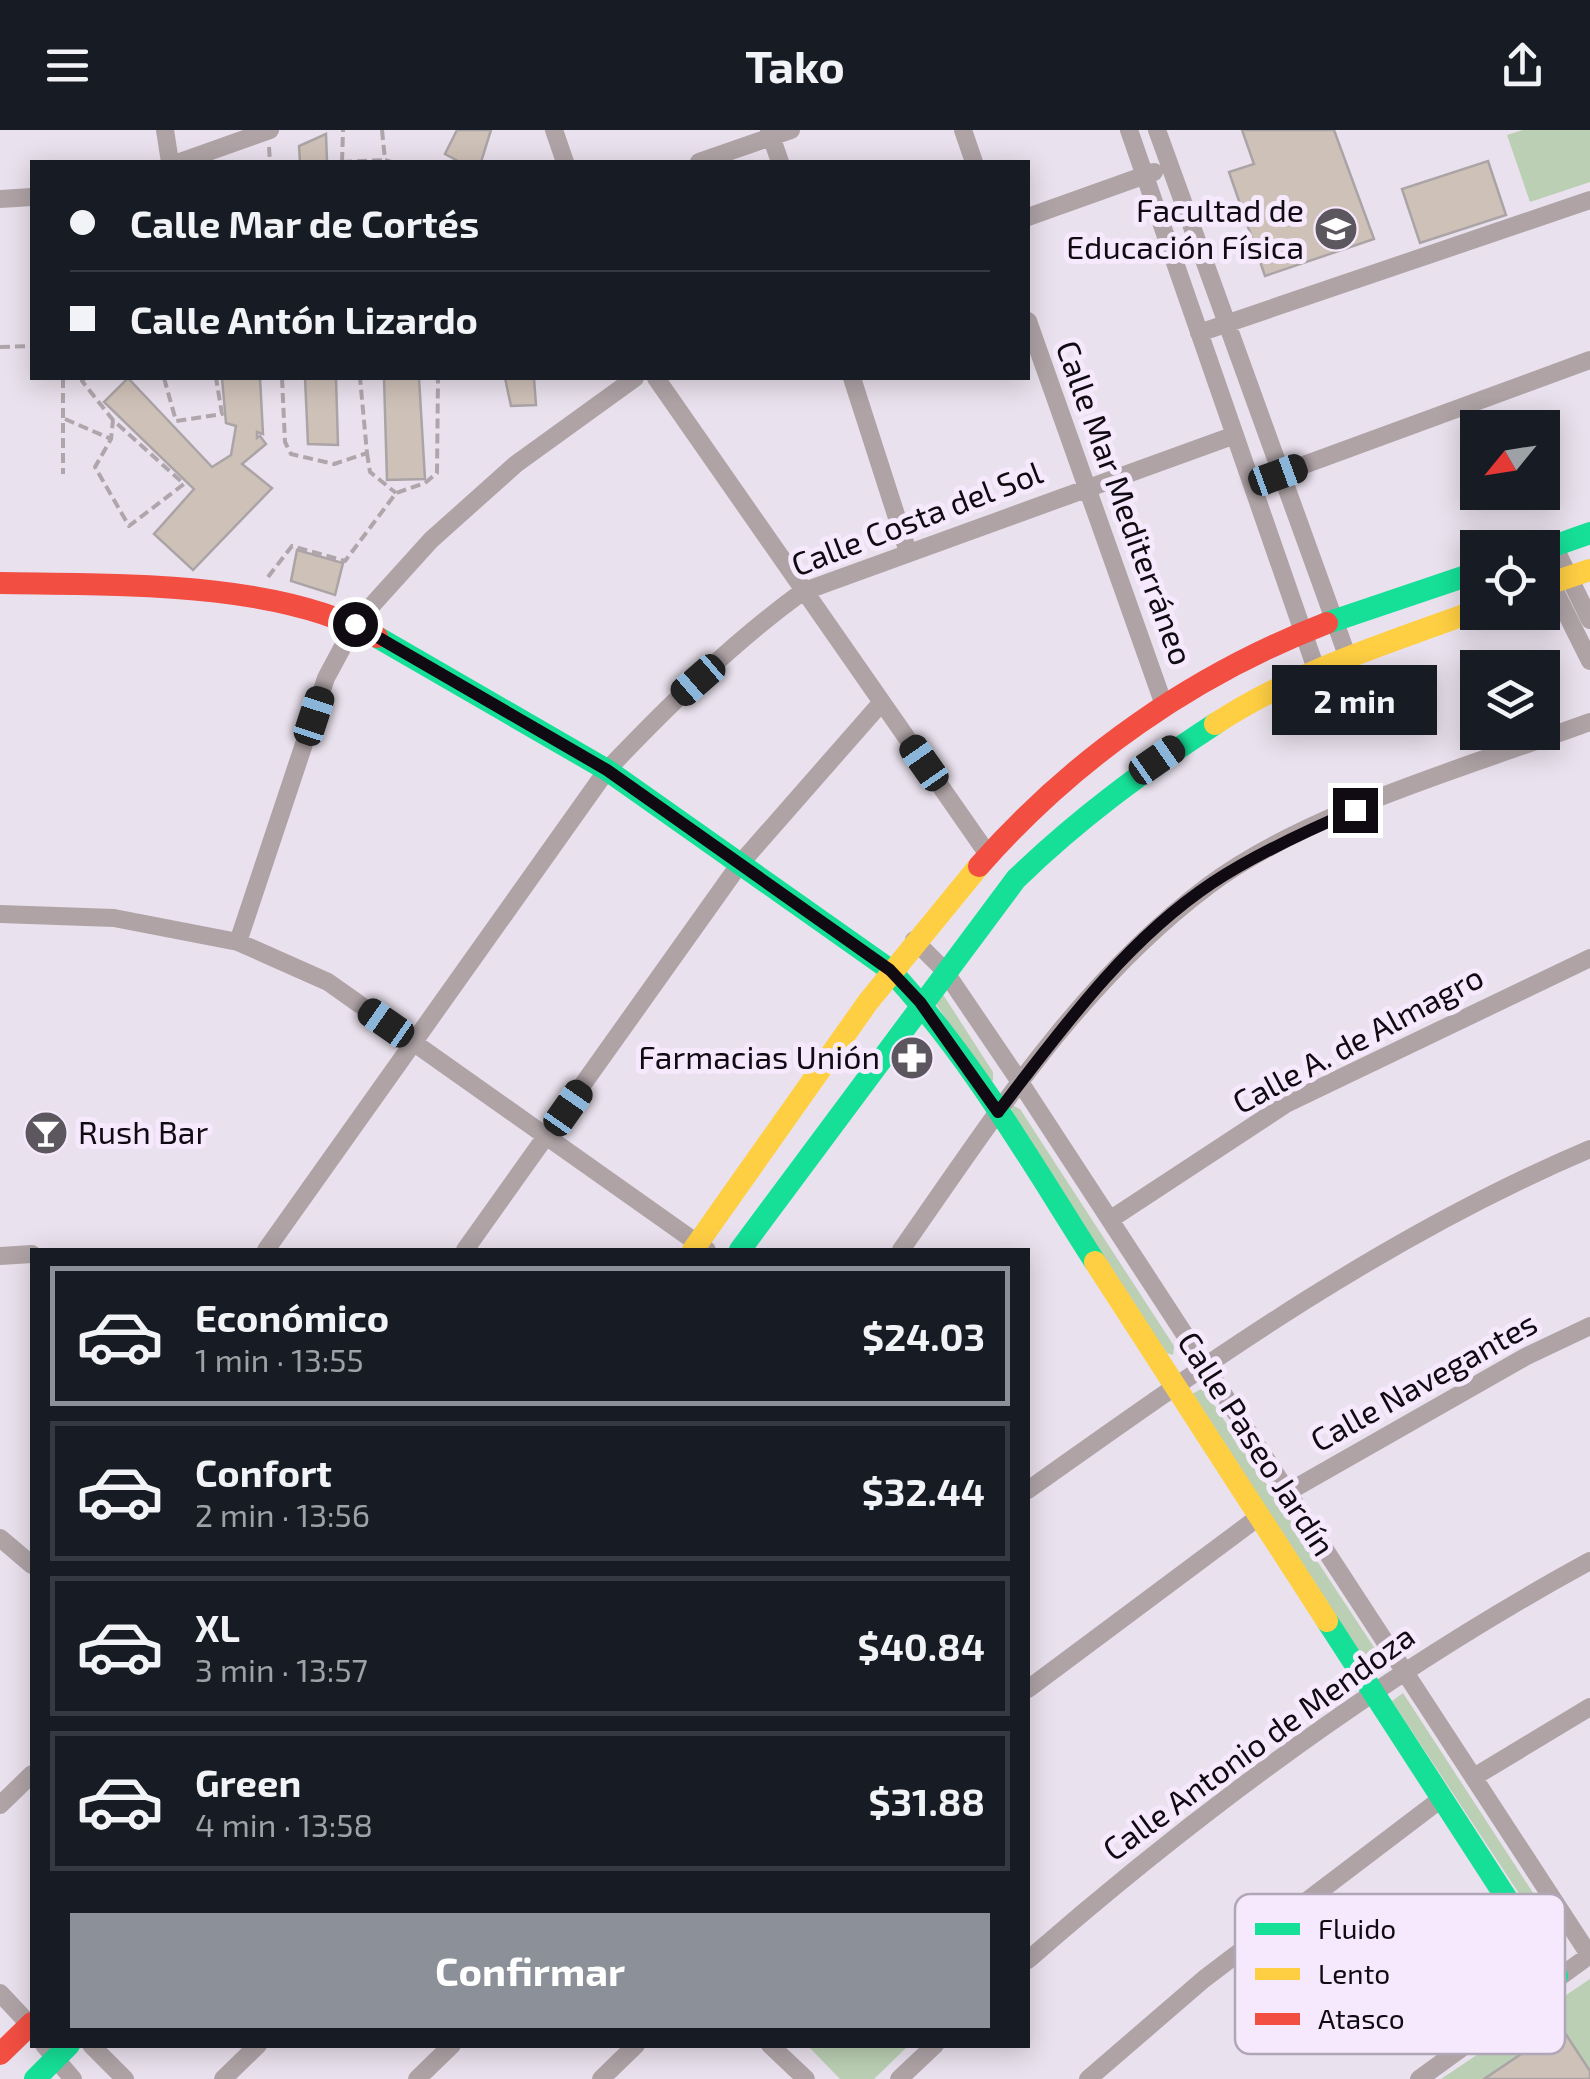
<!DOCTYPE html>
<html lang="es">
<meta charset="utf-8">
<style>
body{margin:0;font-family:"Exo 2",sans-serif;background:#20242c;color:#f1f3f6;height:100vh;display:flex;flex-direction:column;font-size:38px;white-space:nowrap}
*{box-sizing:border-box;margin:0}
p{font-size:32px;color:#9ea1a6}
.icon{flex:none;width:55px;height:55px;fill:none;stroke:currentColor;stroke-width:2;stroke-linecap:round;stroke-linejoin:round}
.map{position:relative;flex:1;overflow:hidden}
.details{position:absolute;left:30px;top:1118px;width:1000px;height:800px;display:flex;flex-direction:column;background:#171b24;border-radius:0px;box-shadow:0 5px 25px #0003}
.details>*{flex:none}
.top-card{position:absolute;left:30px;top:30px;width:1000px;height:220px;border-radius:0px;box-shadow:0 5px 25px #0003;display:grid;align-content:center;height:220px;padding:0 40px;background:#171b24}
.needle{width:65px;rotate:240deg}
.fabs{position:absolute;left:1460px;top:280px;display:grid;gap:20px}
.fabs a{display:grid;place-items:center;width:100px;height:100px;border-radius:0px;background:#171b24;box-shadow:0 5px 25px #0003;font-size:50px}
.end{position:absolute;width:45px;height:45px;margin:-22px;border:12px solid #100b13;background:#fff;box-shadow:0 0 0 5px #fff}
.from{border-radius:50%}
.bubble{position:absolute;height:70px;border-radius:0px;background:#171b24;box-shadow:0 5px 25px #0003;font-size:32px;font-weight:700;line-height:70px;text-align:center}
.car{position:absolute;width:30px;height:60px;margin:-30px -15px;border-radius:12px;box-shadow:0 0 8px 2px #0007;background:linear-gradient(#222 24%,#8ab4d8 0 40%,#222 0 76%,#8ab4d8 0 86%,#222 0)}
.top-card b{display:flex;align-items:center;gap:35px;height:95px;font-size:38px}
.top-card b+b{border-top:2px solid #363941}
.top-card i{width:25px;height:25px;background:#f1f3f6}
ul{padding:18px 0 0;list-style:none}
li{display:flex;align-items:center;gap:30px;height:140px;margin:0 20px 15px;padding:0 20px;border:5px solid #363941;border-radius:0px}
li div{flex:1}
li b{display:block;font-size:38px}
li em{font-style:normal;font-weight:700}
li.active{border-color:#8c9099}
li>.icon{width:90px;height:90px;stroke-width:1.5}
.action{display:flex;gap:20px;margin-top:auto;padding:20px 40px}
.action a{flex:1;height:115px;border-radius:0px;background:#8c9099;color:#fff;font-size:40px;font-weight:700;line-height:115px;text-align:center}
header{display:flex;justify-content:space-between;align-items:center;height:130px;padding:0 40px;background:#171b24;font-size:45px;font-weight:700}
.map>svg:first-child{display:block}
.green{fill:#bacfb3}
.building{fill:#cec1b8;stroke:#aba4a6;stroke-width:2.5}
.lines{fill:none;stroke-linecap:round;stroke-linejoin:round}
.path{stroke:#afa6ac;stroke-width:4;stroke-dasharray:10 5;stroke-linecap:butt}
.street{stroke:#afa3a6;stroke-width:18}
.fast{stroke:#16e098;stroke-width:22}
.slow{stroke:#ffcf43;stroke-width:22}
.jam{stroke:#f24e42;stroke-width:22}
.route{stroke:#100b13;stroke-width:12}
.labels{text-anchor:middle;stroke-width:10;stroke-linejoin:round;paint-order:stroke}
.poi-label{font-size:32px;fill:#100b13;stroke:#f6e9fd;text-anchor:end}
.street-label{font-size:32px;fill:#100b13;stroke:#f6e9fd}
.key{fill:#f6e9fd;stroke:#b1a6b7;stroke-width:2.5}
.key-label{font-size:28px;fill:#100b13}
</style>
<header><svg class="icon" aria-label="menu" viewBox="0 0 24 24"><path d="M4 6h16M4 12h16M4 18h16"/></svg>Tako<svg class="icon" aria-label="share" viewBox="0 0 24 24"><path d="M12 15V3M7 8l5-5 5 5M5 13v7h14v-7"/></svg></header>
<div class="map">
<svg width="1590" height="1949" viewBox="0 0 1590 1949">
<rect width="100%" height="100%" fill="#e9e1ed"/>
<path class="green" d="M 1523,0 L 1590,0 L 1590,52 L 1530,72 L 1507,5 Z
M 942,863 L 993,942 L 993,951 L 984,948 L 933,869 Z
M 1012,975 L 1020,979 L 1174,1216 L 1173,1225 L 1164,1222 L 1012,984 Z
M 1203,1258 L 1387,1537 L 1374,1544 L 1192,1264 Z
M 1403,1563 L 1565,1812 L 1555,1818 L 1392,1571 Z
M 1590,1849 L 1590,1949 L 1441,1949 Z
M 807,1915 L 909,1915 L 874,1949 L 840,1949 Z"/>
<path class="building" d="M 457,0 L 491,0 L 481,32 L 460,32 L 445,24 Z
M 1242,0 L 1334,0 L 1374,109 L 1265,146 L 1229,42 L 1254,34 Z
M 326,4 L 327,32 L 300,32 L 299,16 Z
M 1488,31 L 1506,85 L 1420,113 L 1402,59 Z
M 128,248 L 212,337 L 231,325 L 236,296 L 226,293 L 222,248 L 260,248 L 263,304 L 257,302 L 257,308 L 260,306 L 266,314 L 242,334 L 272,358 L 193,440 L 154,404 L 194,359 L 104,272 Z
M 305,248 L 336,248 L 338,315 L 308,314 Z
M 384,248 L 419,248 L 425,349 L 387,350 Z
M 505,248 L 534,248 L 536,275 L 511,276 Z
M 297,420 L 343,433 L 335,465 L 291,451 Z
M 1561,1897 L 1590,1941 L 1590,1949 L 1484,1949 Z"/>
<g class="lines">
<path class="path" d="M 382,0 L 385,30 L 391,32
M 269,17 L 270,32
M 342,32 L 385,30
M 342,32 L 343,0
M 0,217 L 32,216
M 63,248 L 63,344
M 85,248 L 82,251 L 113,290 L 184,354 L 129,396 L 95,337 L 111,309 L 113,290
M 164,248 L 176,291 L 222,284 L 216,248
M 282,248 L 285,312 L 291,324 L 334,334 L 367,323 L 360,248
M 65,289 L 111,309
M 367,323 L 370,342 L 396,363
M 268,447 L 292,416 L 345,431 L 396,363 L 425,353 L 437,343 L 438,248"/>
<path class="street" d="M 165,0 L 170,32
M 554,0 L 565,32
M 769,0 L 780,32
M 963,0 L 974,32
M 1129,0 L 1316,539
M 1157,0 L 1348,528
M 180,32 L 270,0
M 699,32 L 791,0
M 0,69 L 32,67
M 1028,87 L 1154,42
M 1028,191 L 1164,575
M 1199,203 L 1590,70
M 656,248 L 987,723
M 852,248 L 908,422
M 1252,354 L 1590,230
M 1554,416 L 1590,490
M 1542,435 L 1590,531
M 0,784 L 114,788 L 238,812 L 328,852 L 707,1120
M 914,810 L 944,840 L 1020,952 L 1590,1826
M 238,812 L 326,548 L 355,494 L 431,410 L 516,334 L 635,248
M 1111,1089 L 1286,974 L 1590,828
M 266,1120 L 607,640 C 668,576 731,514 802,462 L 1235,305
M 465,1120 L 739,735 L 882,572
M 901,1120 C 992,990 1079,853 1208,756 C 1306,682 1473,635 1590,592
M 0,1126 L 32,1124
M 1028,1360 C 1207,1233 1386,1105 1590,1019
M 1288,1362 L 1525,1227 L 1590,1196
M 0,1408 L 32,1435
M 1028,1559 L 1260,1386
M 1474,1647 L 1590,1577
M 0,1675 L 32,1644
M 1028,1830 C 1202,1678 1386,1542 1590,1431
M 0,1863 L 32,1897
M 44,1915 L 73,1949
M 91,1915 L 125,1949
M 770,1915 L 806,1949
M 223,1949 L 258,1915
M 417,1949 L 452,1915
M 601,1949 L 636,1915
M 899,1949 L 935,1915
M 1088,1949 L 1204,1849 L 1441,1669
M 1419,1949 L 1590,1825"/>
<path class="fast" d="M 1542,420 L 1590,403
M 1327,493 L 1478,442
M 377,507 L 607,640 L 889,839 C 970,925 1031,1032 1095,1132
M 740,1120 L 1016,749 C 1078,689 1143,641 1215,594
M 1327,1491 L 1557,1846
M 35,1949 L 69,1915"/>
<path class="slow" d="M 1542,456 L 1590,440
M 1215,594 C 1296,541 1387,513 1478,480
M 693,1120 L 868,872 L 979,736
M 1095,1132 L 1327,1491"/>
<path class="jam" d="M 0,453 C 113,455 278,450 377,507
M 979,736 C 1074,628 1193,545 1327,493
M 0,1924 L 32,1893"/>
</g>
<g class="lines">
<path class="route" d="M 355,494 L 607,640 L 890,840 L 920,872 L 998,982 C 1061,900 1124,812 1212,753 C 1256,724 1306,701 1355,680"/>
</g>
<defs>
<symbol id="university-disc" viewBox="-11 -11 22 22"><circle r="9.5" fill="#5c565f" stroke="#f6e9fd"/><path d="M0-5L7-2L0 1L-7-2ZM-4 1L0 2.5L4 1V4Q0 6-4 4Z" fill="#fff"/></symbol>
<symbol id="pharmacy-disc" viewBox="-11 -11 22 22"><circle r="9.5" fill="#5c565f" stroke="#f6e9fd"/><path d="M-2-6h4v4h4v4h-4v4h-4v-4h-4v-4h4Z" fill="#fff"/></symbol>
<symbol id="bar-disc" viewBox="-11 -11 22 22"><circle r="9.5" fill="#5c565f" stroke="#f6e9fd"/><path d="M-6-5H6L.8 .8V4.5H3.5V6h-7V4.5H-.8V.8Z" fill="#fff"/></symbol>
</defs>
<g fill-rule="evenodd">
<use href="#university-disc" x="1311" y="74" width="50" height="50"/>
<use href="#pharmacy-disc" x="887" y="903" width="50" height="50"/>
<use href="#bar-disc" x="21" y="978" width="50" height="50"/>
</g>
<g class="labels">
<g class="poi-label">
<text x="1304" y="92">Facultad de<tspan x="1304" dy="37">Educación Física</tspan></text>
<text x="880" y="939">Farmacias Unión</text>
<text x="78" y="1014" text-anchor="start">Rush Bar</text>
</g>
<g class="street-label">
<text transform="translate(1124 373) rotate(70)" y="11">Calle Mar Mediterráneo</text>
<text transform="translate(917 389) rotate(-21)" y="11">Calle Costa del Sol</text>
<text transform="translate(1358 910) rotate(-28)" y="11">Calle A. de Almagro</text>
<text transform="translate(1424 1252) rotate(-29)" y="11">Calle Navegantes</text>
<text transform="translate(1256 1314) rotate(57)" y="11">Calle Paseo Jardín</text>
<text transform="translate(1259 1613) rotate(-36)" y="11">Calle Antonio de Mendoza</text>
</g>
</g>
<rect x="1235" y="1764" width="330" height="160" rx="15" class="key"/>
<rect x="1255" y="1793" width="45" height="12" fill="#16e098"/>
<rect x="1255" y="1838" width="45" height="12" fill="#ffcf43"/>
<rect x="1255" y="1883" width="45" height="12" fill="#f24e42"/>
<g class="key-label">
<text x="1318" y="1809">Fluido</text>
<text x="1318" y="1854">Lento</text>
<text x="1318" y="1899">Atasco</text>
</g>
</svg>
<div class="fabs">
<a><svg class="needle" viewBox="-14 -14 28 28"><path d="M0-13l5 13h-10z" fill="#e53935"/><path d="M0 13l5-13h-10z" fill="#9ea1a6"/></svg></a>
<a><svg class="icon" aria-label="locate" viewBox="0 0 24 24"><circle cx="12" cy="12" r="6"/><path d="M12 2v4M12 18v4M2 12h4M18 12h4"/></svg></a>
<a><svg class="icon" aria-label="layers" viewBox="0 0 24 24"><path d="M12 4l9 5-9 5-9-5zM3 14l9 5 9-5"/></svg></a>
</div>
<i class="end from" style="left:355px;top:494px"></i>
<i class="end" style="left:1355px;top:680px"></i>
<div class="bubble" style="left:1272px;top:535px;width:165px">2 min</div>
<i class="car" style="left:1278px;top:345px;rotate:70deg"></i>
<i class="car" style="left:698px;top:550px;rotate:229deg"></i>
<i class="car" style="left:314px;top:586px;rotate:18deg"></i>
<i class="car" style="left:1157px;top:630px;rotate:55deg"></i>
<i class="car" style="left:924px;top:633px;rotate:325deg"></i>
<i class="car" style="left:386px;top:893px;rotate:305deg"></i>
<i class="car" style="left:568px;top:978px;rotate:35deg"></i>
<div class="top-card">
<b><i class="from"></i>Calle Mar de Cortés</b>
<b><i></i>Calle Antón Lizardo</b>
</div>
<section class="details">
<ul>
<li class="active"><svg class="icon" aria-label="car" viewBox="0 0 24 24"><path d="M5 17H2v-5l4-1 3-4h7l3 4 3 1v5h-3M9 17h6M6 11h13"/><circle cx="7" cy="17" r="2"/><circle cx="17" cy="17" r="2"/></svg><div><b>Económico</b><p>1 min · 13:55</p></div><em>$24.03</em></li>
<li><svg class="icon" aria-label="car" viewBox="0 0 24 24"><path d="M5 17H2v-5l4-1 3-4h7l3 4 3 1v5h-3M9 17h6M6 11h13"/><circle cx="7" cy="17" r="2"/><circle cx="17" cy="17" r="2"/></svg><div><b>Confort</b><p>2 min · 13:56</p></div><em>$32.44</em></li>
<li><svg class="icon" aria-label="car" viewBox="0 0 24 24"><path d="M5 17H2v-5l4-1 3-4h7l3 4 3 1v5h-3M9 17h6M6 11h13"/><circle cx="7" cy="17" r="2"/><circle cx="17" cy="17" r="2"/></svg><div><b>XL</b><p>3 min · 13:57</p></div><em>$40.84</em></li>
<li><svg class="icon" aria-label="car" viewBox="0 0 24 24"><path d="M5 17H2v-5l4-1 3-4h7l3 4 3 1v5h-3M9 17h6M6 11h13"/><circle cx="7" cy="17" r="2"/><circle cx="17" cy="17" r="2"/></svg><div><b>Green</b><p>4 min · 13:58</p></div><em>$31.88</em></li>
</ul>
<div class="action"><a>Confirmar</a></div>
</section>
</div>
